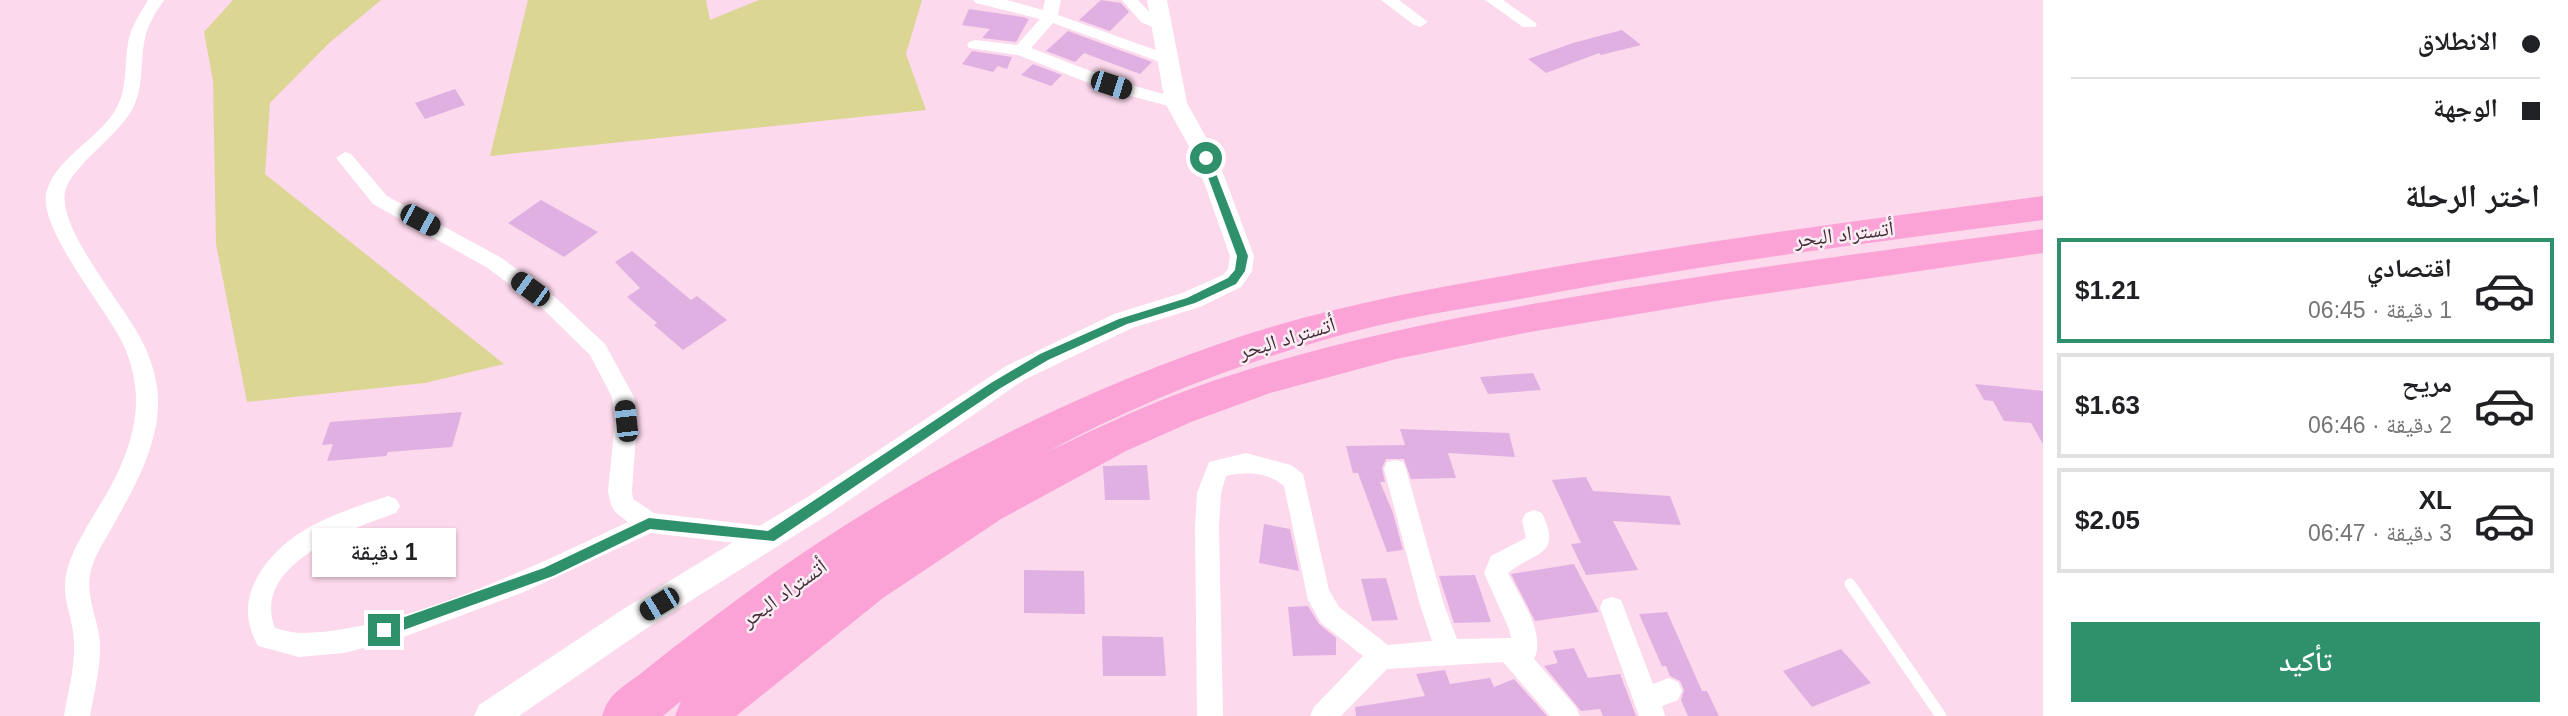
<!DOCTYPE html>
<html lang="ar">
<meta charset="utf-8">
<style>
body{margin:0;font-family:Helvetica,"Noto Naskh Arabic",sans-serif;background:#f6f6f6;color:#202124;direction:rtl;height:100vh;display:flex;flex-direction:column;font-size:26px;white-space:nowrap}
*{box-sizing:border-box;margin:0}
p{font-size:23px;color:#757577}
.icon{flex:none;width:38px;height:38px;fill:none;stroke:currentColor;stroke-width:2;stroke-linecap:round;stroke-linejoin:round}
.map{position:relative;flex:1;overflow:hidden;direction:ltr}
.panel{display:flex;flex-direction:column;background:#fff;width:525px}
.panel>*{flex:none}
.top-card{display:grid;align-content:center;height:154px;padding:0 28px;background:#fff}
.end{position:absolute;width:32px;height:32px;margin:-16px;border:9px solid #2e916c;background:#fff;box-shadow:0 0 0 4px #fff}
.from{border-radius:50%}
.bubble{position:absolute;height:49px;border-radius:0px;background:#fff;box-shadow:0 2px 5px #0004;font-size:23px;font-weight:600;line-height:49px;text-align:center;direction:rtl}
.car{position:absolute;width:21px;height:42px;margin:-21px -10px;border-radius:9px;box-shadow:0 0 5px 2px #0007;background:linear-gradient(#222 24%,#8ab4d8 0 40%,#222 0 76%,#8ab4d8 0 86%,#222 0)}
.top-card b{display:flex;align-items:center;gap:24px;height:66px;font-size:26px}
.top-card b+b{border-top:2px solid #e0e0e0}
.top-card i{width:18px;height:18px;background:#202124}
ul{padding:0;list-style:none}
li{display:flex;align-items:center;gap:21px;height:105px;margin:0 14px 10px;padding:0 14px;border:4px solid #e0e0e0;border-radius:0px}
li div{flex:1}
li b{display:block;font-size:26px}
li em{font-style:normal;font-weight:600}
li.active{border-color:#2e916c}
li>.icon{width:63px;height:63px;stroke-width:1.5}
h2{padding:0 28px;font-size:32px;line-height:84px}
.action{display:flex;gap:14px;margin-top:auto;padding:14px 28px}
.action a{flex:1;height:80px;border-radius:0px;background:#2e916c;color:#fff;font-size:28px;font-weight:600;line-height:80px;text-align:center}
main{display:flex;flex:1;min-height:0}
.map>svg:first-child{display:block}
.green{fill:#dcd694}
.building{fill:#e0b0e3}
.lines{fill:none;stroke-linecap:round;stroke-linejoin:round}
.service{stroke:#fff;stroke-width:11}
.minor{fill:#fff;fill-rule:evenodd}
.tertiary{fill:#fff;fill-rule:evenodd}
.motorway{fill:#fba3d7;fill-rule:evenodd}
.route{fill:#2e916c}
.labels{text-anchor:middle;stroke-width:5;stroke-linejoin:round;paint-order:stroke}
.street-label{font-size:21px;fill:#432d39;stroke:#faeef4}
</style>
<main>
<section class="panel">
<div class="top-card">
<b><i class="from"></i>الانطلاق</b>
<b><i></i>الوجهة</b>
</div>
<h2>اختر الرحلة</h2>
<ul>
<li class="active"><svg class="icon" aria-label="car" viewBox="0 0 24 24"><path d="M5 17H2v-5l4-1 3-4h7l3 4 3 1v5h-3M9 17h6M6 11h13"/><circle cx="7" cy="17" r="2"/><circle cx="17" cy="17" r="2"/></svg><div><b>اقتصادي</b><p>1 دقيقة · 06:45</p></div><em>$1.21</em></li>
<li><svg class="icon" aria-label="car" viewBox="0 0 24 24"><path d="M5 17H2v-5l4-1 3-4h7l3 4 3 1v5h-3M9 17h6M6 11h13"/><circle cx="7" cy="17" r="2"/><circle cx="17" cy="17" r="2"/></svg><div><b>مريح</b><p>2 دقيقة · 06:46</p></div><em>$1.63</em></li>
<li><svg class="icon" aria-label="car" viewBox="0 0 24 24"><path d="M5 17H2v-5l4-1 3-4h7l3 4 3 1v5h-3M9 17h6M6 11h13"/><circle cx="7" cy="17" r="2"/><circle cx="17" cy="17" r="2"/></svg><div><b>XL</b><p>3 دقيقة · 06:47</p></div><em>$2.05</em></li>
</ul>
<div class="action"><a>تأكيد</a></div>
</section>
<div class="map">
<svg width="2043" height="716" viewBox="0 0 2043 716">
<rect width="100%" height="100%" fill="#fcd9ec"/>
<path class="green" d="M 233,0 L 381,0 L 328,44 L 270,103 L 265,174 L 504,364 L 425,383 L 247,402 L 216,244 L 213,81 L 204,32 Z
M 528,0 L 706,0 L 710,20 L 759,0 L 922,0 L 906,54 L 926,110 L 490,156 Z"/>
<path class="building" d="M 1101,0 L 1121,3 L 1129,12 L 1110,31 L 1079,20 Z
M 969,9 L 1023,17 L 1029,19 L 1016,42 L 982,38 L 990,29 L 962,25 Z
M 1622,30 L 1641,45 L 1601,55 L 1599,53 L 1546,73 L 1528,59 L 1573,43 Z
M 1068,31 L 1152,62 L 1140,74 L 1084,53 L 1075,62 L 1046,51 Z
M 972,51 L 1012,57 L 1007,69 L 998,66 L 993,72 L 962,64 Z
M 1033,64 L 1062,75 L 1051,86 L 1021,75 Z
M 455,89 L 465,105 L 425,119 L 415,103 Z
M 541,200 L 598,232 L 564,257 L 508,223 Z
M 632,251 L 691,300 L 697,296 L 727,320 L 683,350 L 654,325 L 657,323 L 627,297 L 640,288 L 615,262 Z
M 1533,373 L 1541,390 L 1488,394 L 1480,377 Z
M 1975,384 L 2043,391 L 2043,444 L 2031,423 L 2004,421 L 1993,401 L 1984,400 Z
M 462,412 L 452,447 L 388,452 L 386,456 L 327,461 L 333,444 L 322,445 L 330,422 Z
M 1400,429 L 1509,433 L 1515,457 L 1448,453 L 1456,478 L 1411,479 L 1404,459 L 1386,459 L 1382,468 L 1385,482 L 1380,482 L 1393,513 L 1403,550 L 1387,552 L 1358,473 L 1353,473 L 1346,446 L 1405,445 Z
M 1147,465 L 1150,500 L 1105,500 L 1103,466 Z
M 1586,477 L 1593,491 L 1670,496 L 1681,525 L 1613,521 L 1638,570 L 1586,575 L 1571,544 L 1581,543 L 1552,480 Z
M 1264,524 L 1290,529 L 1299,571 L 1259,563 Z
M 1574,564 L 1599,612 L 1535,621 L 1511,574 Z
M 1024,570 L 1084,571 L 1085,614 L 1024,613 Z
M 1475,575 L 1491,622 L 1454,623 L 1439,576 Z
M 1386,578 L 1398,620 L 1372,621 L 1361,579 Z
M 1308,606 L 1319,624 L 1336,638 L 1336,655 L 1293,656 L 1288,607 Z
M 1667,612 L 1702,691 L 1707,691 L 1719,716 L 1688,716 L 1681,700 L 1684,690 L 1680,681 L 1670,676 L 1666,666 L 1662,666 L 1639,614 Z
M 1102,636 L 1163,637 L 1166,676 L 1103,676 Z
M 1574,648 L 1588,678 L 1620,674 L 1636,716 L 1603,716 L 1600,709 L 1581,711 L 1544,666 L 1558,663 L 1553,651 Z
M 1841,649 L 1871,683 L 1812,707 L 1783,671 Z
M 1445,670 L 1450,684 L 1490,678 L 1494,687 L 1514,679 L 1547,716 L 1356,716 L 1355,707 L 1425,696 L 1416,674 Z"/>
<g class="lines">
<path class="service" d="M 1850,584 L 1941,716"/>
<path class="minor" d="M 148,0 L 164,0 C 156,12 148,24 145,38 C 140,60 144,84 134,106 C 120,136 71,165 65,192 C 58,230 125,306 142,341 C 151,358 157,379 158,397 C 160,441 136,485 115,522 C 106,539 94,555 90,574 C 86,598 98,619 100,642 C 101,667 94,692 90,716 L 64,716 C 68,692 75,667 74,643 C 74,620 61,598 66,575 C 70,553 84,532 95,513 C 116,480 136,441 136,400 C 136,381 131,361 123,344 C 107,309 35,226 47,190 C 59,154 102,138 118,105 C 128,84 124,60 129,38 C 133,24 141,12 148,0 Z
M 973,0 L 1007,0 L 1043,10 L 1045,0 L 1061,0 L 1058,15 L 1172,56 L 1174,59 L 1172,62 L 1160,62 L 1053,23 L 1031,48 L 1116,81 L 1182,99 L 1184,103 L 1176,108 L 1104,89 L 1018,55 L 969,48 L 967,45 L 969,42 L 975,40 L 1017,45 L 1040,19 L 976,3 Z
M 1122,0 L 1138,0 L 1153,16 L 1169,26 L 1161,31 L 1141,22 Z
M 1381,0 L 1399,0 L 1428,22 L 1420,27 L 1414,25 Z
M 1485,0 L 1503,0 L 1537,24 L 1535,27 L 1523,27 Z
M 345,152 L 351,154 L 387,196 L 500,257 L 556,298 L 605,344 L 634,397 L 637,421 L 632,491 L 633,499 L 654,513 L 770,527 L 778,530 L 782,537 L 778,544 L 770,547 L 651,533 L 524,592 L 398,639 L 344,653 L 299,657 L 258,646 C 245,621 244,601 258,576 C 286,528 338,513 388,496 L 396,499 L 400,506 L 396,513 C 353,528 250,564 275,628 C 283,630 293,633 301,633 C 400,632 539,564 628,522 L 615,512 L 611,505 L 608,491 L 615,421 L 612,397 L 590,355 L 542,308 L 486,267 L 373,204 L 336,158 Z
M 1246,453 L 1291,465 L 1303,474 L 1329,590 L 1339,607 L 1388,645 L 1432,641 L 1420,605 L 1384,469 L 1387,462 L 1395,460 L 1403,462 L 1406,469 L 1444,605 L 1457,639 L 1511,638 L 1509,629 L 1484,573 L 1491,556 L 1526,538 L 1522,520 L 1526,513 L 1534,510 L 1542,513 C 1563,557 1534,551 1508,573 C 1519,596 1547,634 1534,659 L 1576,707 L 1580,716 L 1550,716 L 1503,662 L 1387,669 L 1341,716 L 1310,716 L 1314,707 L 1363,656 L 1321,623 L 1308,600 L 1284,486 C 1267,472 1247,471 1226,476 L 1221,493 L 1219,527 L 1223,716 L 1197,716 L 1195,527 L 1197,493 L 1209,462 Z
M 1612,597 L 1621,600 L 1653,684 L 1669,678 L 1678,682 L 1682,691 L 1678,700 L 1662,706 L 1665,716 L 1639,716 L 1600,608 L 1603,600 Z"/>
<path class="tertiary" d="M 1147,0 L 1167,0 L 1187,103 L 1217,157 L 1254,256 L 1252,271 L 1241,287 L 1200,307 L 1132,328 L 1024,380 L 829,514 L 647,628 L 519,716 L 474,716 L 479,705 L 625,608 L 809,496 L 1006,366 L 1114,314 L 1182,293 L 1223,275 L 1228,269 L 1230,256 L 1195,157 L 1165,103 Z"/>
<path class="motorway" d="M 2043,196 L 2043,220 C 1881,241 1719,262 1558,292 C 1497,304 1436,311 1376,326 C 1262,354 1150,397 1047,452 C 1099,427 1152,402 1207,383 C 1324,343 1445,319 1567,298 C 1725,271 1884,250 2043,229 L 2043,253 L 1722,300 L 1530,332 L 1396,359 L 1270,393 L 1191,422 L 1126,451 L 1001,519 L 883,598 L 736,716 L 675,716 L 681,701 L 663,716 L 602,716 C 604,711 605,706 608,702 C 615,690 633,680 644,671 C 678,643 714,617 750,590 C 900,481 1069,393 1245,335 C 1341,304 1438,287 1537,270 C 1705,241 1874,218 2043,196 Z"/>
</g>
<path class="route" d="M 1206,154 L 1210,158 L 1248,256 L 1245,271 L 1236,284 L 1195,303 L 1127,324 L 1048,360 L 999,389 L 774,541 L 650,529 L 553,576 L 384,637 L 379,635 L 379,626 L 544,568 L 649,518 L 768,531 L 991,383 L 1040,354 L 1119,319 L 1187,298 L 1228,278 L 1235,270 L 1237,256 L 1201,158 Z"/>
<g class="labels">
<g class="street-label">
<text transform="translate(1844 234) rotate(-7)" y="7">أتستراد البحر</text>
<text transform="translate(1287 338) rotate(-17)" y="7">أتستراد البحر</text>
<text transform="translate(784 593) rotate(-36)" y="7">أتستراد البحر</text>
</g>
</g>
</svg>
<i class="end from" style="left:1206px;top:158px"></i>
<i class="end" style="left:384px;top:630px"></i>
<div class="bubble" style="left:312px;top:528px;width:144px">1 دقيقة</div>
<i class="car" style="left:1111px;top:85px;rotate:108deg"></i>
<i class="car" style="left:420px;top:220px;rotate:118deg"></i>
<i class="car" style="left:530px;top:289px;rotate:306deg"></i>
<i class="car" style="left:626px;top:421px;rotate:354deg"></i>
<i class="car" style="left:659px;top:604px;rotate:239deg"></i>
</div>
</main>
